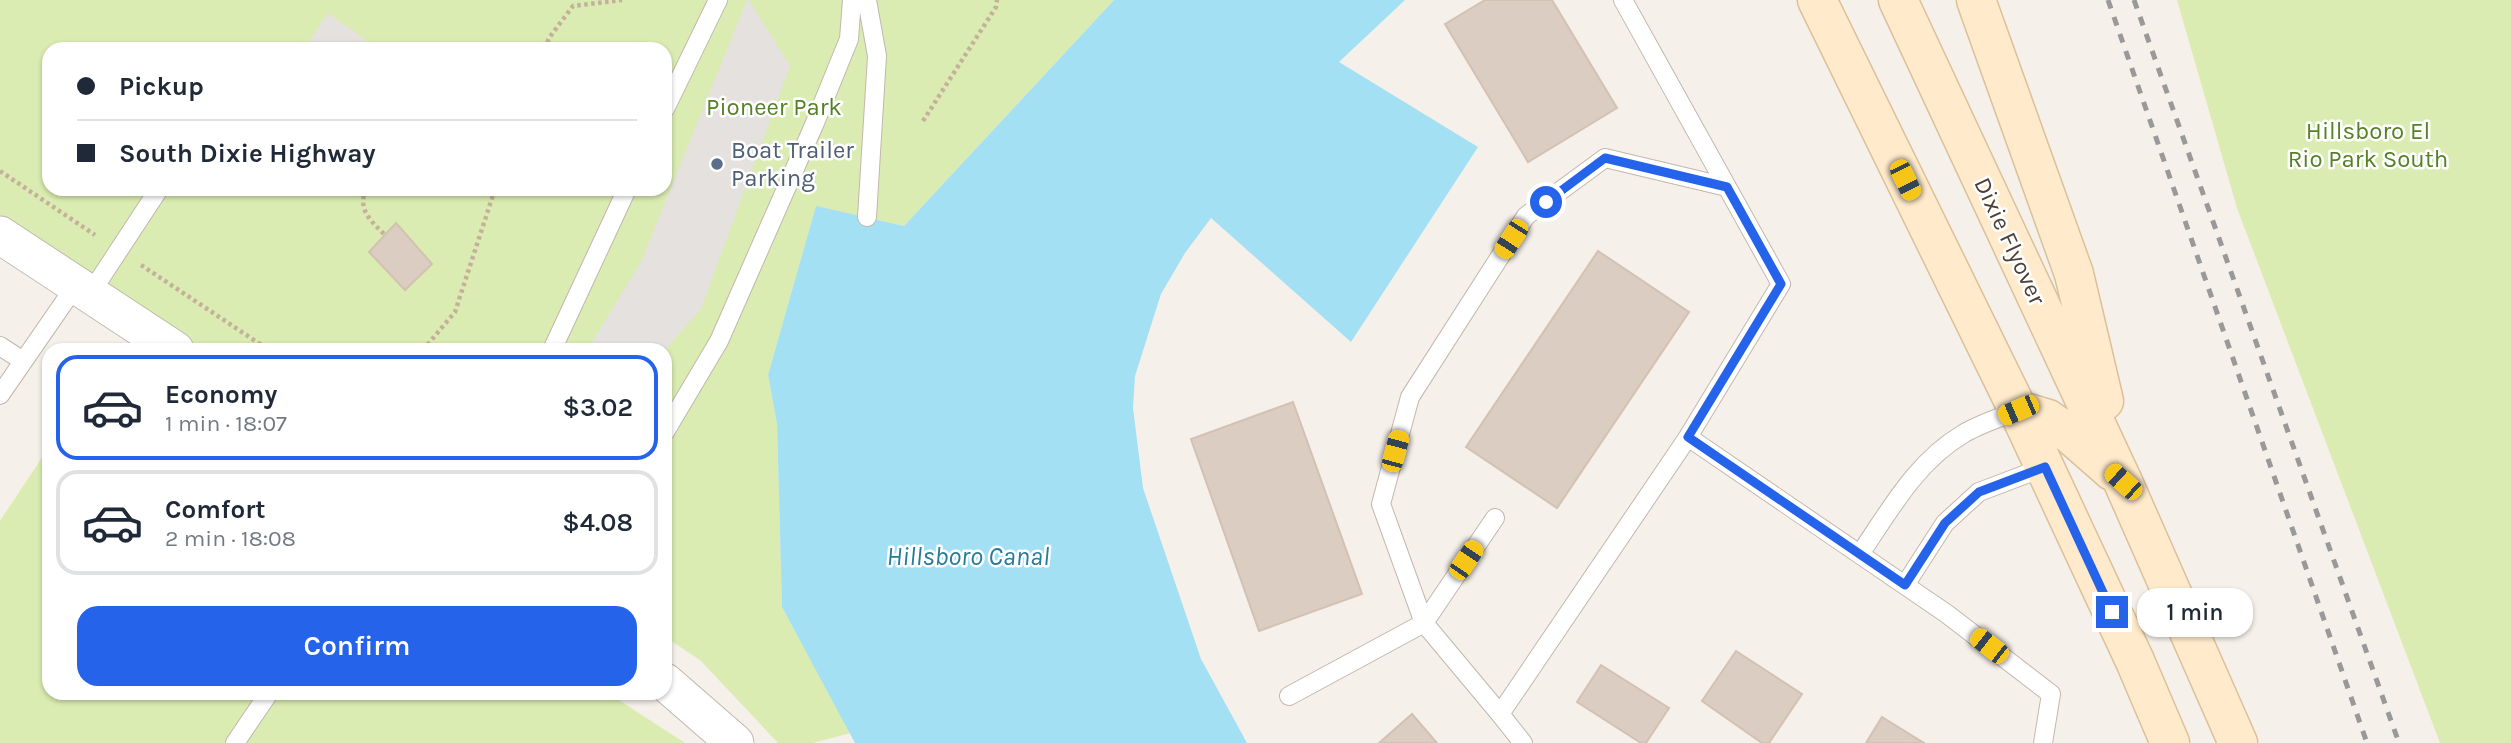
<!DOCTYPE html>
<meta charset="utf-8">
<style>
body{margin:0;font-family:Karla,sans-serif;background:#f6f6f7;color:#1f2937;height:100vh;display:flex;flex-direction:column;font-size:26px;white-space:nowrap}
*{box-sizing:border-box;margin:0}
p{font-size:23px;color:#747a83}
.icon{flex:none;width:38px;height:38px;fill:none;stroke:currentColor;stroke-width:2;stroke-linecap:round;stroke-linejoin:round}
.map{position:relative;flex:1;overflow:hidden}
.details{position:absolute;left:42px;top:343px;width:630px;height:357px;display:flex;flex-direction:column;background:#fff;border-radius:21px;box-shadow:0 2px 5px #0004}
.details>*{flex:none}
.hud{position:absolute;left:42px;top:42px;width:630px;height:154px;border-radius:21px;box-shadow:0 2px 5px #0004;display:grid;align-content:center;height:154px;padding:0 35px;background:#fff}
.end{position:absolute;width:32px;height:32px;margin:-16px;border:9px solid #2563eb;background:#fff;box-shadow:0 0 0 4px #fff}
.from{border-radius:50%}
.bubble{position:absolute;height:49px;border-radius:21px;background:#fff;box-shadow:0 2px 5px #0004;font-size:23px;font-weight:600;line-height:49px;text-align:center}
.car{position:absolute;width:21px;height:42px;margin:-21px -10px;border-radius:9px;box-shadow:0 0 5px 2px #0007;background:linear-gradient(#f5c518 24%,#345 0 40%,#f5c518 0 76%,#345 0 86%,#f5c518 0)}
.hud b{display:flex;align-items:center;gap:24px;height:66px;font-size:26px}
.hud b+b{border-top:2px solid #e0e1e3}
.hud i{width:18px;height:18px;background:#1f2937}
ul{padding:12px 0 0;list-style:none}
li{display:flex;align-items:center;gap:21px;height:105px;margin:0 14px 10px;padding:0 21px;border:4px solid #e0e1e3;border-radius:21px}
li div{flex:1}
li b{display:block;font-size:26px}
li em{font-style:normal;font-weight:600}
li.active{border-color:#2563eb}
li>.icon{width:63px;height:63px;stroke-width:1.5}
.button{display:flex;gap:14px;margin-top:auto;padding:14px 35px}
.button a{flex:1;height:80px;border-radius:21px;background:#2563eb;color:#fff;font-size:28px;font-weight:600;line-height:80px;text-align:center}
.map>svg:first-child{display:block}
.green{fill:#daecb1;fill-rule:evenodd}
.parking{fill:#e4e1df}
.water{fill:#a4e0f4}
.building{fill:#dbcdc2;stroke:#d3c1b2;stroke-width:2}
.lines{fill:none;stroke-linecap:round;stroke-linejoin:round}
.lane-casing{stroke:#c2b7ac;stroke-width:20}
.street-casing{stroke:#c2b7ac;stroke-width:39}
.secondary-casing{stroke:#dbc09a;stroke-width:41}
.path{stroke:#c5b09c;stroke-width:4.5;stroke-dasharray:3.5 3.5;stroke-linecap:butt}
.lane{stroke:#fff;stroke-width:18}
.street{stroke:#fff;stroke-width:37}
.secondary{stroke:#ffebcb;stroke-width:38}
.rail{stroke:#999;stroke-width:5;stroke-dasharray:9 9;stroke-linecap:butt}
.route{stroke:#2563eb;stroke-width:9}
.service-dot{fill:#5c6f8a;stroke:#fff;stroke-width:2.5}
.labels{text-anchor:middle;stroke-width:5;stroke-linejoin:round;paint-order:stroke}
.park-label{font-size:24px;fill:#568026;stroke:#fff}
.service-label{font-size:24px;fill:#4e5e75;stroke:#fff;text-anchor:start}
.street-label{font-size:24px;fill:#4a4037;stroke:#fff}
.water-label{font-size:26px;font-style:italic;fill:#257b9b;stroke:#fff}
</style>
<div class="map">
<svg width="2511" height="743" viewBox="0 0 2511 743">
<rect width="100%" height="100%" fill="#f6f0ea"/>
<path class="green" d="M 0,0 L 1114,0 L 904,226 L 816,207 L 768,375 L 777,424 L 782,607 L 851,733 L 812,743 L 778,743 L 700,660 L 665,637 L 665,350 L 204,350 L 0,225 ZM 49,49 L 665,49 L 665,189 L 49,189 Z
M 2177,0 L 2511,0 L 2511,743 L 2440,743 L 2237,208 Z
M 49,447 L 49,693 L 608,693 L 685,743 L 0,743 L 0,521 Z"/>
<path class="parking" d="M 747,0 L 749,0 L 790,66 L 701,309 L 665,350 L 587,350 L 641,262 Z
M 328,13 L 378,49 L 304,49 Z"/>
<path class="water" d="M 1114,0 L 1405,0 L 1339,62 L 1478,147 L 1351,342 L 1211,218 L 1185,253 L 1161,294 L 1135,376 L 1133,408 L 1143,488 L 1201,659 L 1247,743 L 855,743 L 782,607 L 777,424 L 768,375 L 816,206 L 904,226 Z"/>
<path class="building" d="M 1485,0 L 1552,0 L 1617,108 L 1528,162 L 1445,24 Z
M 396,223 L 432,264 L 405,290 L 369,252 Z
M 1598,251 L 1689,312 L 1557,508 L 1466,447 Z
M 1293,402 L 1362,594 L 1259,631 L 1191,439 Z
M 1736,651 L 1802,694 L 1769,743 L 1762,743 L 1702,701 Z
M 1601,665 L 1669,708 L 1646,743 L 1641,743 L 1577,702 Z
M 1412,714 L 1437,743 L 1379,743 Z
M 1882,717 L 1924,743 L 1866,743 Z"/>
<g class="lines">
<defs>
<path id="lane" d="M 1623,0 L 1781,284 L 1688,437 L 1947,614 L 2051,694 L 2043,743
M 665,109 L 718,0
M 867,217 L 877,56 L 867,0
M 90,294 L 159,189
M 0,346 L 23,361
M 552,350 L 627,189
M 0,395 L 76,285
M 665,432 L 719,341 L 814,125 L 849,39 L 852,0
M 1495,518 L 1424,623 L 1500,714 L 1688,437
M 1860,554 C 1890,510 1916,462 1963,434 C 1979,424 2000,418 2018,410
M 1905,585 L 1945,523 L 1979,492 L 2045,467
M 1289,696 L 1424,623 L 1381,504 L 1410,397 L 1526,216 L 1605,158 L 1727,187
M 1500,714 L 1523,743
M 235,743 L 269,693"/>
<path id="street" d="M 0,235 L 175,350
M 665,682 L 735,743"/>
<path id="secondary" d="M 1817,0 L 2018,410 L 2135,661 L 2170,743
M 1898,0 L 2123,482 L 2238,743
M 1976,0 L 2074,274 L 2104,401
M 2018,410 L 2048,419 L 2071,435 L 2112,471"/>
</defs>
<use href="#lane" class="lane-casing"/>
<use href="#street" class="street-casing"/>
<use href="#secondary" class="secondary-casing"/>
<path class="path" d="M 545,49 L 549,38 L 573,6 L 622,0
M 923,121 L 996,7 L 997,0
M 0,171 L 95,235
M 366,189 C 357,210 371,221 385,235
M 141,265 L 269,350
M 423,350 L 455,312 L 495,189"/>
<use href="#lane" class="lane"/>
<use href="#street" class="street"/>
<use href="#secondary" class="secondary"/>
<path class="rail" d="M 2108,0 L 2367,743
M 2134,0 L 2399,743"/>
</g>
<g class="lines">
<path class="route" d="M 1546,202 L 1605,158 L 1727,187 L 1781,284 L 1688,437 L 1905,585 L 1945,523 L 1979,492 L 2045,467 L 2112,612"/>
</g>
<circle class="service-dot" cx="717" cy="164" r="7"/>
<g class="labels">
<g class="park-label">
<text x="774" y="115">Pioneer Park</text>
<text x="2368" y="139">Hillsboro El<tspan x="2368" dy="28">Rio Park South</tspan></text>
</g>
<g class="service-label">
<text x="731" y="158">Boat Trailer<tspan x="731" dy="28">Parking</tspan></text>
</g>
<g class="street-label">
<text transform="translate(2010 241) rotate(65)" y="8">Dixie Flyover</text>
</g>
<g class="water-label">
<text x="968" y="565">Hillsboro Canal</text>
</g>
</g>
</svg>
<i class="end from" style="left:1546px;top:202px"></i>
<i class="end" style="left:2112px;top:612px"></i>
<div class="bubble" style="left:2137px;top:588px;width:116px">1 min</div>
<i class="car" style="left:1905px;top:180px;rotate:154deg"></i>
<i class="car" style="left:1511px;top:239px;rotate:213deg"></i>
<i class="car" style="left:2018px;top:410px;rotate:247deg"></i>
<i class="car" style="left:1395px;top:451px;rotate:15deg"></i>
<i class="car" style="left:2123px;top:482px;rotate:312deg"></i>
<i class="car" style="left:1466px;top:560px;rotate:34deg"></i>
<i class="car" style="left:1989px;top:646px;rotate:308deg"></i>
<div class="hud">
<b><i class="from"></i>Pickup</b>
<b><i></i>South Dixie Highway</b>
</div>
<section class="details">
<ul>
<li class="active"><svg class="icon" aria-label="car" viewBox="0 0 24 24"><path d="M5 17H2v-5l4-1 3-4h7l3 4 3 1v5h-3M9 17h6M6 11h13"/><circle cx="7" cy="17" r="2"/><circle cx="17" cy="17" r="2"/></svg><div><b>Economy</b><p>1 min · 18:07</p></div><em>$3.02</em></li>
<li><svg class="icon" aria-label="car" viewBox="0 0 24 24"><path d="M5 17H2v-5l4-1 3-4h7l3 4 3 1v5h-3M9 17h6M6 11h13"/><circle cx="7" cy="17" r="2"/><circle cx="17" cy="17" r="2"/></svg><div><b>Comfort</b><p>2 min · 18:08</p></div><em>$4.08</em></li>
</ul>
<div class="button"><a>Confirm</a></div>
</section>
</div>
